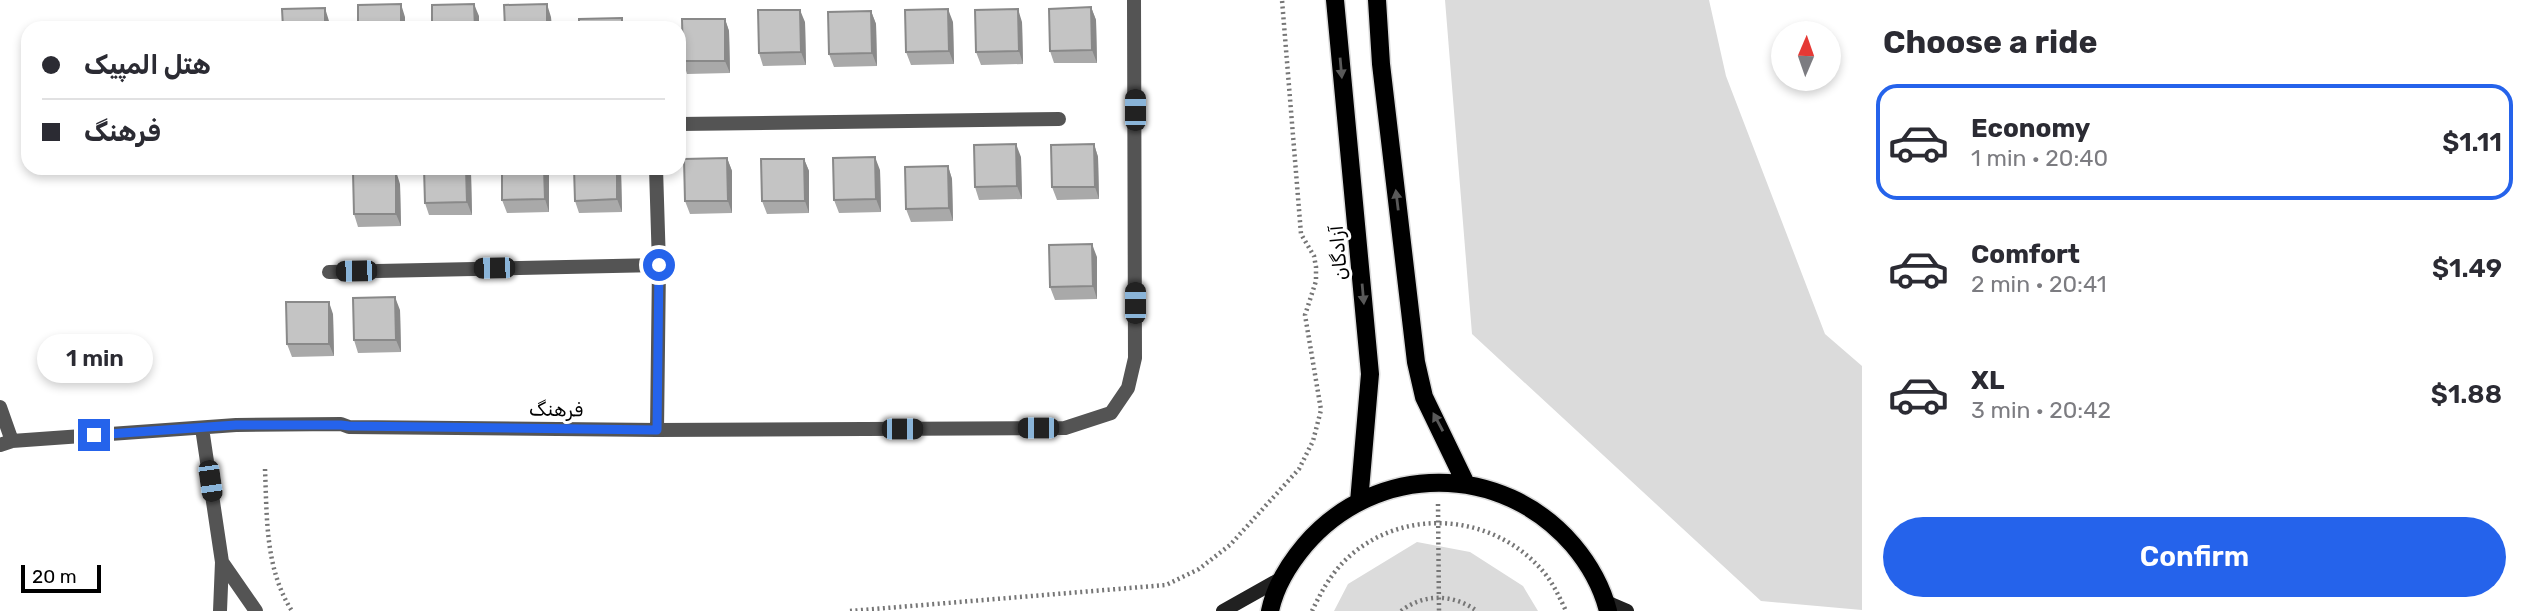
<!DOCTYPE html>
<meta charset="utf-8">
<style>
body{margin:0;font-family:Rubik,Vazirmatn,sans-serif;background:#f2f2f3;color:#2b2b33;height:100vh;display:flex;flex-direction:column;font-size:26px;white-space:nowrap}
*{box-sizing:border-box;margin:0}
p{font-size:23px;color:#7c7c81}
.icon{flex:none;width:38px;height:38px;fill:none;stroke:currentColor;stroke-width:2;stroke-linecap:round;stroke-linejoin:round}
.map{position:relative;flex:1;overflow:hidden}
.side{display:flex;flex-direction:column;background:#fff;width:665px}
.side>*{flex:none}
.banner{position:absolute;left:21px;top:21px;width:665px;height:154px;border-radius:21px;box-shadow:0 4px 10px #0003;display:grid;align-content:center;height:154px;padding:0 21px;background:#fff}
.needle{width:46px;rotate:2deg}
.tools{position:absolute;left:1771px;top:21px;display:grid;gap:14px}
.tools a{display:grid;place-items:center;width:70px;height:70px;border-radius:50%;background:#fff;box-shadow:0 4px 10px #0003;font-size:35px}
.scale{position:absolute;left:21px;bottom:18px;width:80px;box-sizing:border-box;padding-left:7px;border:4px solid #000;border-top:0;font-size:19px;line-height:24px;white-space:nowrap;color:#000;-webkit-text-stroke:5px #fff;paint-order:stroke}
.end{position:absolute;width:32px;height:32px;margin:-16px;border:9px solid #2563eb;background:#fff;box-shadow:0 0 0 4px #fff}
.from{border-radius:50%}
.bubble{position:absolute;height:49px;border-radius:24px;background:#fff;box-shadow:0 4px 10px #0003;font-size:23px;font-weight:600;line-height:49px;text-align:center}
.car{position:absolute;width:21px;height:42px;margin:-21px -10px;border-radius:9px;box-shadow:0 0 5px 2px #0007;background:linear-gradient(#222 24%,#8ab4d8 0 40%,#222 0 76%,#8ab4d8 0 86%,#222 0)}
.banner b{display:flex;align-items:center;gap:24px;height:66px;font-size:26px}
.banner b+b{border-top:2px solid #e1e1e2}
.banner i{width:18px;height:18px;background:#2b2b33}
ul{padding:0;list-style:none}
li{display:flex;align-items:center;gap:21px;height:116px;margin:0 14px 10px;padding:0 7px;border:4px solid transparent;border-radius:21px}
li div{flex:1}
li b{display:block;font-size:26px}
li em{font-style:normal;font-weight:600}
li.on{border-color:#2563eb}
li>.icon{width:63px;height:63px;stroke-width:1.5}
h2{padding:0 21px;font-size:32px;line-height:84px}
.action{display:flex;gap:14px;margin-top:auto;padding:14px 21px}
.action a{flex:1;height:80px;border-radius:42px;background:#2563eb;color:#fff;font-size:28px;font-weight:600;line-height:80px;text-align:center}
main{display:flex;flex:1;min-height:0}
.map>svg:first-child{display:block}
.green{fill:#dbdbdb}
.lines{fill:none;stroke-linecap:round;stroke-linejoin:round}
.primary-casing{stroke:#dbdbdb;stroke-width:21}
.path{stroke:#767676;stroke-width:4.5;stroke-dasharray:2 3.5;stroke-linecap:butt}
.street{stroke:#545454;stroke-width:14}
.secondary{stroke:#212121;stroke-width:14}
.primary{stroke:#000;stroke-width:18}
.wall{fill:#a9a9a9}
.shaded-wall{fill:#898989}
.building{fill:#c4c4c4;stroke:#898989;stroke-width:2}
.oneway{fill:#595959}
.route{stroke:#2563eb;stroke-width:9}
.labels{text-anchor:middle;stroke-width:6;stroke-linejoin:round;paint-order:stroke}
.street-label{font-size:19px;fill:#000;stroke:#fff}
</style>
<main>
<div class="map">
<svg width="1862" height="611" viewBox="0 0 1862 611">
<rect width="100%" height="100%" fill="#fff"/>
<path class="green" d="M 1445,0 L 1709,0 L 1726,76 L 1825,334 L 1862,366 L 1862,610 L 1761,601 L 1472,334 Z
M 1417,542 L 1470,552 L 1523,586 L 1538,611 L 1334,611 L 1348,584 Z"/>
<g class="lines">
<defs>
<path id="primary" d="M 1335,0 L 1370,374 L 1359,502
M 1377,0 L 1381,64 L 1416,362 L 1424,397 L 1466,484
M 1270,611 C 1275,587 1289,564 1305,545 C 1376,462 1502,462 1573,545 C 1589,564 1602,587 1608,611"/>
</defs>
<use href="#primary" class="primary-casing"/>
<path class="path" d="M 265,469 C 267,517 265,569 292,611
M 1438,504 L 1439,611
M 850,611 L 1166,585 L 1199,569 L 1230,545 L 1299,469 L 1313,441 L 1321,410 L 1305,315 L 1316,281 L 1316,267 L 1314,256 L 1301,234 L 1282,0
M 1312,611 C 1322,590 1333,570 1352,554 C 1408,507 1493,515 1541,569 C 1552,581 1559,596 1566,611
M 1401,611 C 1424,593 1454,594 1477,611"/>
<path class="street" d="M 679,124 L 1059,119
M 656,168 L 659,265 L 657,430
M 329,272 L 659,265
M 0,407 L 12,441
M 202,428 L 222,562 L 220,611
M 0,445 L 12,441 L 236,425 L 341,424 L 349,427 L 657,430 L 1065,428 L 1111,413 L 1128,388 L 1135,358 L 1134,0
M 222,562 L 256,611"/>
<path class="secondary" d="M 1606,602 L 1627,611
M 1223,611 L 1282,578"/>
<use href="#primary" class="primary"/>
</g>
<path class="wall" d="M 1091,7 L 1096,20 L 1097,63 L 1054,63 L 1050,51 Z
M 871,11 L 876,24 L 877,66 L 834,67 L 829,54 Z
M 725,19 L 729,31 L 730,73 L 687,74 L 683,61 Z
M 805,22 L 806,65 L 763,66 L 759,53 Z
M 953,22 L 954,64 L 911,65 L 906,52 Z
M 1022,22 L 1023,64 L 981,65 L 976,52 Z
M 1094,144 L 1098,157 L 1099,199 L 1057,200 L 1052,187 Z
M 1021,157 L 1022,199 L 979,200 L 975,187 Z
M 727,158 L 732,171 L 732,213 L 690,214 L 685,201 Z
M 804,159 L 809,171 L 809,213 L 767,214 L 762,201 Z
M 948,166 L 952,179 L 953,221 L 911,222 L 906,209 Z
M 424,168 L 469,168 L 471,173 L 472,215 L 429,215 L 425,203 Z
M 549,169 L 549,212 L 507,213 L 502,200 Z
M 621,170 L 622,212 L 579,213 L 575,201 Z
M 880,170 L 881,212 L 839,213 L 834,200 Z
M 400,184 L 401,226 L 358,227 L 354,214 Z
M 1097,257 L 1097,299 L 1055,300 L 1050,287 Z
M 400,310 L 401,352 L 358,353 L 354,340 Z
M 333,314 L 334,356 L 292,357 L 287,344 Z"/>
<path class="shaded-wall" d="M 401,4 L 405,17 L 405,28 L 401,28 Z
M 474,4 L 479,16 L 479,28 L 475,28 Z
M 547,4 L 551,17 L 552,28 L 547,28 Z
M 1091,7 L 1096,20 L 1097,63 L 1092,50 Z
M 325,8 L 329,21 L 330,28 L 325,28 Z
M 948,9 L 953,22 L 954,64 L 949,51 Z
M 1018,9 L 1022,22 L 1023,64 L 1019,51 Z
M 800,10 L 805,22 L 806,65 L 801,52 Z
M 871,11 L 876,24 L 877,66 L 872,53 Z
M 725,19 L 729,31 L 730,73 L 725,61 Z
M 1016,144 L 1021,157 L 1022,199 L 1017,186 Z
M 1094,144 L 1098,157 L 1099,199 L 1095,187 Z
M 875,157 L 880,170 L 881,212 L 876,199 Z
M 727,158 L 732,171 L 732,213 L 728,201 Z
M 804,159 L 809,171 L 809,213 L 805,201 Z
M 948,166 L 952,179 L 953,221 L 949,208 Z
M 466,168 L 469,168 L 471,173 L 472,215 L 467,202 Z
M 544,168 L 548,168 L 549,169 L 549,212 L 545,199 Z
M 617,168 L 621,168 L 621,170 L 622,212 L 617,199 Z
M 396,171 L 400,184 L 401,226 L 396,214 Z
M 1092,244 L 1097,257 L 1097,299 L 1093,286 Z
M 395,297 L 400,310 L 401,352 L 396,340 Z
M 329,302 L 333,314 L 334,356 L 329,344 Z"/>
<path class="building" d="M 401,4 L 401,28 L 358,28 L 358,5 Z
M 474,4 L 475,28 L 432,28 L 432,5 Z
M 547,4 L 547,28 L 505,28 L 504,5 Z
M 1091,7 L 1092,50 L 1050,51 L 1049,9 Z
M 325,8 L 325,28 L 283,28 L 282,9 Z
M 948,9 L 949,51 L 906,52 L 905,10 Z
M 1018,9 L 1019,51 L 976,52 L 975,10 Z
M 758,10 L 800,10 L 801,52 L 759,53 Z
M 871,11 L 872,53 L 829,54 L 828,12 Z
M 622,18 L 622,28 L 579,28 L 579,19 Z
M 682,19 L 725,19 L 725,61 L 683,61 Z
M 1016,144 L 1017,186 L 975,187 L 974,145 Z
M 1094,144 L 1095,187 L 1052,187 L 1051,145 Z
M 875,157 L 876,199 L 834,200 L 833,158 Z
M 727,158 L 728,201 L 685,201 L 684,159 Z
M 761,159 L 804,159 L 805,201 L 762,201 Z
M 948,166 L 949,208 L 906,209 L 905,167 Z
M 424,168 L 466,168 L 467,202 L 425,203 Z
M 502,168 L 544,168 L 545,199 L 502,200 Z
M 574,168 L 617,168 L 617,199 L 575,201 Z
M 396,171 L 396,214 L 354,214 L 353,172 Z
M 1092,244 L 1093,286 L 1050,287 L 1049,245 Z
M 395,297 L 396,340 L 354,340 L 353,298 Z
M 286,302 L 329,302 L 329,344 L 287,344 Z"/>
<defs><path id="oneway-solid" d="M-6-.8H1V-3.2L6.5 0L1 3.2V.8H-6Z" transform="scale(1.75)"/></defs>
<g class="oneway">
<use href="#oneway-solid" transform="translate(1341 68) rotate(85)"/>
<use href="#oneway-solid" transform="translate(1397 200) rotate(-97)"/>
<use href="#oneway-solid" transform="translate(1363 294) rotate(85)"/>
<use href="#oneway-solid" transform="translate(1438 422) rotate(-118)"/>
</g>
<g class="lines">
<path class="route" d="M 94,435 L 236,425 L 341,425 L 349,426 L 657,430 L 659,265"/>
</g>
<g class="labels">
<g class="street-label">
<text transform="translate(1338 253) rotate(-95)" y="7">آزادگان</text>
<text transform="translate(556 409) rotate(1)" y="7">فرهنگ</text>
</g>
</g>
</svg>
<div class="tools">
<a><svg class="needle" viewBox="-14 -14 28 28"><path d="M0-13l5 13h-10z" fill="#e53935"/><path d="M0 13l5-13h-10z" fill="#7c7c81"/></svg></a>
</div>
<div class="scale">20 m</div>
<i class="end from" style="left:659px;top:265px"></i>
<i class="end" style="left:94px;top:435px"></i>
<div class="bubble" style="left:37px;top:334px;width:116px">1 min</div>
<i class="car" style="left:1135px;top:110px;rotate:0deg"></i>
<i class="car" style="left:494px;top:268px;rotate:269deg"></i>
<i class="car" style="left:356px;top:271px;rotate:269deg"></i>
<i class="car" style="left:1135px;top:303px;rotate:0deg"></i>
<i class="car" style="left:1038px;top:428px;rotate:270deg"></i>
<i class="car" style="left:902px;top:429px;rotate:90deg"></i>
<i class="car" style="left:210px;top:481px;rotate:172deg"></i>
<div class="banner">
<b><i class="from"></i>هتل المپیک</b>
<b><i></i>فرهنگ</b>
</div>
</div>
<section class="side">
<h2>Choose a ride</h2>
<ul>
<li class="on"><svg class="icon" aria-label="car" viewBox="0 0 24 24"><path d="M5 17H2v-5l4-1 3-4h7l3 4 3 1v5h-3M9 17h6M6 11h13"/><circle cx="7" cy="17" r="2"/><circle cx="17" cy="17" r="2"/></svg><div><b>Economy</b><p>1 min · 20:40</p></div><em>$1.11</em></li>
<li><svg class="icon" aria-label="car" viewBox="0 0 24 24"><path d="M5 17H2v-5l4-1 3-4h7l3 4 3 1v5h-3M9 17h6M6 11h13"/><circle cx="7" cy="17" r="2"/><circle cx="17" cy="17" r="2"/></svg><div><b>Comfort</b><p>2 min · 20:41</p></div><em>$1.49</em></li>
<li><svg class="icon" aria-label="car" viewBox="0 0 24 24"><path d="M5 17H2v-5l4-1 3-4h7l3 4 3 1v5h-3M9 17h6M6 11h13"/><circle cx="7" cy="17" r="2"/><circle cx="17" cy="17" r="2"/></svg><div><b>XL</b><p>3 min · 20:42</p></div><em>$1.88</em></li>
</ul>
<div class="action"><a>Confirm</a></div>
</section>
</main>
